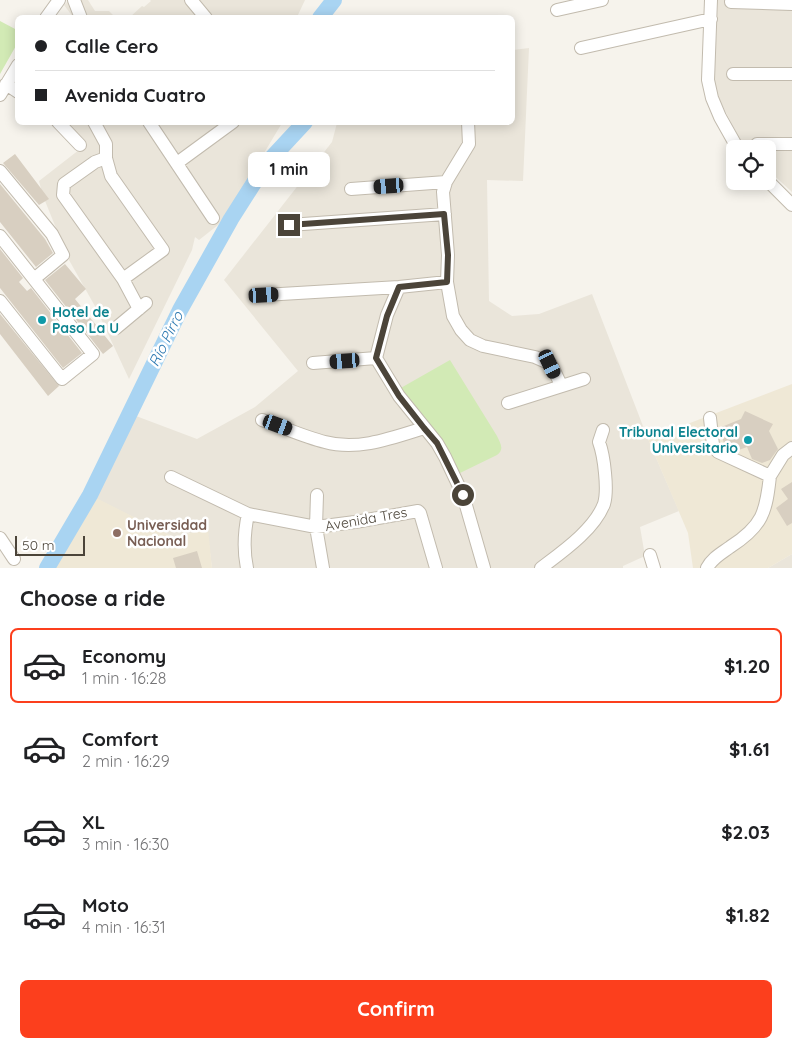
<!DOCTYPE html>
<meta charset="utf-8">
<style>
body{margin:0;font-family:Quicksand,sans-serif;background:#f6f6f6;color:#202124;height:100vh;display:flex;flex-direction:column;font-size:19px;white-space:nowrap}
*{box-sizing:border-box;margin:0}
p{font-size:16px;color:#757577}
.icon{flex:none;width:28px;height:28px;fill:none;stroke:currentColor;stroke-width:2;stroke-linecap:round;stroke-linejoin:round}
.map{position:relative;height:568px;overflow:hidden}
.sheet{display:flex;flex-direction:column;background:#fff;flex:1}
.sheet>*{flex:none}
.hud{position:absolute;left:15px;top:15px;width:500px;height:110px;border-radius:8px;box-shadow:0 2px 12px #0003;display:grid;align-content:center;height:110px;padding:0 20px;background:#fff}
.tools{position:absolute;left:726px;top:140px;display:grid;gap:10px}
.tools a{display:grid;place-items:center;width:50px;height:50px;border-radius:8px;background:#fff;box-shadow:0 2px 12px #0003;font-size:25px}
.scale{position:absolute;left:15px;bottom:12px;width:70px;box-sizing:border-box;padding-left:5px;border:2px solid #4b4439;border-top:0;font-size:14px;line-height:18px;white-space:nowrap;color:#4b4439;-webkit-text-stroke:4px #fff;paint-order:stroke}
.end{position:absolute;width:22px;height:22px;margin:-11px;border:6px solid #4b4439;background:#fff;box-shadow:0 0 0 2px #fff}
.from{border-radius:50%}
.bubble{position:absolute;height:35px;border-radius:8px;background:#fff;box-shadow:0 2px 12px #0003;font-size:16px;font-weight:700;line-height:35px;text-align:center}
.car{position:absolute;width:15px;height:30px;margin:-15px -8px;border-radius:6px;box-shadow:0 0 4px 1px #0007;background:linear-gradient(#222 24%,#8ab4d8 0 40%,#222 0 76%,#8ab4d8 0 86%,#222 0)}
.hud b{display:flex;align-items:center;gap:18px;height:48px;font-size:19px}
.hud b+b{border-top:1px solid #e0e0e0}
.hud i{width:12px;height:12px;background:#202124}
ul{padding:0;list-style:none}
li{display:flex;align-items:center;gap:15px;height:75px;margin:0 10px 8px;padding:0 10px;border:2px solid transparent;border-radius:8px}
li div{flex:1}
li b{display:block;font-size:19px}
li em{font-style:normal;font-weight:700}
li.current{border-color:#fc3f1d}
li>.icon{width:45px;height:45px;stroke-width:1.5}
h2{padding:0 20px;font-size:22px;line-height:60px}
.cta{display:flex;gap:10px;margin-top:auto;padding:10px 20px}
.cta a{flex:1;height:58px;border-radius:8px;background:#fc3f1d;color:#fff;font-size:20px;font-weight:700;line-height:58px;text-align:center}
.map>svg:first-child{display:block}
.residential{fill:#eae5da}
.education{fill:#efe8d6}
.green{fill:#d2eab5}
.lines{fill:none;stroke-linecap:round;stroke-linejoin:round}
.river{stroke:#a9d4f2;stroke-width:16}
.building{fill:#d8cfc1}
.minor-casing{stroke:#c2bbae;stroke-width:14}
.minor{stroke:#fff;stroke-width:12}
.route{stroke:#4b4439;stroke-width:6}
.culture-dot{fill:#0f9aa8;stroke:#fff;stroke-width:2}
.education-dot{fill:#8d6e63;stroke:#fff;stroke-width:2}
.labels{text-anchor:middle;stroke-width:5;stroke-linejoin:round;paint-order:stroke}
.culture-label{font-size:14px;font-weight:bold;fill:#0d838f;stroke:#fff;text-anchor:start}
.street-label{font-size:14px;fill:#4b4439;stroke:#fff}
.education-label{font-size:14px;font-weight:bold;fill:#785e54;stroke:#fff;text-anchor:start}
.water-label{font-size:15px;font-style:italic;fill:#2e7ab2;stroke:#fff}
</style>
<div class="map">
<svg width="792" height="568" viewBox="0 0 792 568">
<rect width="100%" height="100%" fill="#f6f3ec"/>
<path class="residential" d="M 69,0 L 88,0 L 95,11 L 109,11 L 115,17 L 73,17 L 64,5 Z
M 150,0 L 305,0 L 297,17 L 129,18 L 142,6 L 144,7 L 151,1 Z
M 718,0 L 792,0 L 792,192 L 768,170 L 768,149 L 747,149 L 743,145 L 721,103 L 714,83 Z
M 529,48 L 523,181 L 487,180 L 489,301 L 512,316 L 539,314 L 592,294 L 648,439 L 679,511 L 640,527 L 645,556 L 623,566 L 623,568 L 212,568 L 207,529 L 174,537 L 96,499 L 136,416 L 197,439 L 255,407 L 298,371 L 224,280 L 332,142 L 337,123 L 512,122 L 513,50 Z
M 62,123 L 282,123 L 230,210 L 218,225 L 199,240 L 195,237 L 192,250 L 129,379 L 96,308 L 69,260 L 43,196 L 39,181 L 84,146 Z
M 792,554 L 792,568 L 768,568 Z"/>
<path class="education" d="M 792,384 L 792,554 L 768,568 L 693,568 L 688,533 L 648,439 Z
M 90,495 L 174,537 L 208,529 L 212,568 L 47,568 Z"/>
<path class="green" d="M 0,21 L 17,30 L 17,44 L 0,74 Z
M 450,360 L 497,436 C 500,443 505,449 497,455 L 460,473 L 457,472 L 399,389 Z"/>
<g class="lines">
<path class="river" d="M 320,18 L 334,0
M 47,568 L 90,495 L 180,310 L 231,219 L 266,164 L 305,122"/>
</g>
<path class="building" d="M 15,154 L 49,199 L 39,205 L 3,163 Z
M 0,184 L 45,239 L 53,253 L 36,267 L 0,222 Z
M 0,249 L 23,278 L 19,282 L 27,291 L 31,288 L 82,353 L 63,368 L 0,288 Z
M 65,264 L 86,289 L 75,299 L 113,346 L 103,354 L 45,280 Z
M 0,314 L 59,386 L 48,396 L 0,334 Z
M 745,411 L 773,424 L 769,431 L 778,449 L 770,460 L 762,463 L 752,459 L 747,447 L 736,451 L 725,446 L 719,428 L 741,419 Z
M 792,482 L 792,523 L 787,526 L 776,508 L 788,499 L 781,489 Z
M 197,551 L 202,568 L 176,568 L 173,558 Z"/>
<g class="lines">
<defs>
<path id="minor" d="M 74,0 L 81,18
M 191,0 L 206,18
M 711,0 L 708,80 L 712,98 L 720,117 L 738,149
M 731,2 L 792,4
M 557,10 L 602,0
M 46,18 L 59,0
M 581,48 L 711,19
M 733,74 L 792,74
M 6,84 L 18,92
M 0,95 L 18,65
M 58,122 L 80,145
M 94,122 L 106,144 L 106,158 L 111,176 L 163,250 L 123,279 L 63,195 L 64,184 L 95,162 L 106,158
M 149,122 L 213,218
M 468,122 L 469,144 L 446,182 L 443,192 L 448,255 L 447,282 L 453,316 L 461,330 L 470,340 L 483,346 L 535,357 L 551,364 L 561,385
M 757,144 L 792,144
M 177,163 L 233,122
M 0,171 L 52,234 L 63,255 L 34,279
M 768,181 L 792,205
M 351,189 L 446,182
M 289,225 L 445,214
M 0,236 L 93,354 L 62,379 L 0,301
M 123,279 L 139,309
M 399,287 L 387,315 L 376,358 L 399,396 L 437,443 L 445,457 L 463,495 L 484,568
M 264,295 L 399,287 L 447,282
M 116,328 L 146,303
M 313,363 L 376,358
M 508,403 L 584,379
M 262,420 C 283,427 304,437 325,442 C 358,451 392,438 424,428
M 770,476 L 783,455 L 792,448
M 171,477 L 248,514 L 316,527 L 355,522 L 418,511 L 420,513 L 436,568
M 317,495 L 316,527 L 323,568
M 0,538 L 14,559
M 650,555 L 654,568
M 247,568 C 243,549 244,533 248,514
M 541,568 C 562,552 594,530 604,504 C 607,494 606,483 605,473 C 604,462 603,453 599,442 L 603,430
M 707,568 C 712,558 722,553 730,547 C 763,526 766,512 770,476 L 718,452 L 713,445 L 710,418"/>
</defs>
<use href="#minor" class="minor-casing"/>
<use href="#minor" class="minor"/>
</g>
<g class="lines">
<path class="route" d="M 289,225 L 444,214 L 448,255 L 447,282 L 399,287 L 387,316 L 376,358 L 399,396 L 424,428 L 437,443 L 463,495"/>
</g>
<g class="culture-dot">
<circle cx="42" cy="320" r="5"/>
<circle cx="748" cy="440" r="5"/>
</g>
<circle class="education-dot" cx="117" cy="533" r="5"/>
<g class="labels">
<g class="culture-label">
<text x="52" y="317">Hotel de<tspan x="52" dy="16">Paso La U</tspan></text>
<text x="738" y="437" text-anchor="end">Tribunal Electoral<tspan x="738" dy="16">Universitario</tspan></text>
</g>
<g class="street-label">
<text transform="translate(366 519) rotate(-10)" y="5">Avenida Tres</text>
</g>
<g class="education-label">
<text x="127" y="530">Universidad<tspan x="127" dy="16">Nacional</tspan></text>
</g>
<g class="water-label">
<text transform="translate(166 339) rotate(-64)" y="5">Río Pirro</text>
</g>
</g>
</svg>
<div class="tools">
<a><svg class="icon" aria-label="locate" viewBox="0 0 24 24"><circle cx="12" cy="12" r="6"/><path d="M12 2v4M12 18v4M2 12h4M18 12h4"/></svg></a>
</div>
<div class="scale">50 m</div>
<i class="end from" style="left:463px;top:495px"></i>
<i class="end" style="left:289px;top:225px"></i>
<div class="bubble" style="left:248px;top:152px;width:82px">1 min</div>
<i class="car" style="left:389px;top:186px;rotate:266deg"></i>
<i class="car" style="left:264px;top:295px;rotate:87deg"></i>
<i class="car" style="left:345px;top:361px;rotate:266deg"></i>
<i class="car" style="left:550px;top:364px;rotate:155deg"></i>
<i class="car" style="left:278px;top:425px;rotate:110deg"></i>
<div class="hud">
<b><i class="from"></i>Calle Cero</b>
<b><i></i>Avenida Cuatro</b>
</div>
</div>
<section class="sheet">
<h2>Choose a ride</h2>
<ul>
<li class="current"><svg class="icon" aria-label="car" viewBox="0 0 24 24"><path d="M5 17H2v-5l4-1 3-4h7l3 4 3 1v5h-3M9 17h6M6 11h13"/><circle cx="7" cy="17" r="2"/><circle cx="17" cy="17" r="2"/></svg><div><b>Economy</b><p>1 min · 16:28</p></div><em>$1.20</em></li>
<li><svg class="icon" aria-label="car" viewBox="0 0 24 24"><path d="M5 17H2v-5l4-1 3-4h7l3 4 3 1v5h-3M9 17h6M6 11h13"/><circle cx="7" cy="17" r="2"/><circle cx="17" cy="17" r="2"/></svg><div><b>Comfort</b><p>2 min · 16:29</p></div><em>$1.61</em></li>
<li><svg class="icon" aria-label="car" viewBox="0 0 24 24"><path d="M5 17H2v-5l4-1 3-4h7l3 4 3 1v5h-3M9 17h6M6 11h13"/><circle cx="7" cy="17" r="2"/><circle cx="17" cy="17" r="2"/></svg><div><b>XL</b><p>3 min · 16:30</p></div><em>$2.03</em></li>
<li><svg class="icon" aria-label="car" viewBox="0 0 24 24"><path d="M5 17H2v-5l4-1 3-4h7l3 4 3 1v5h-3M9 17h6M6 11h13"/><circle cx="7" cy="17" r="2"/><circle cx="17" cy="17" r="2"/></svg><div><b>Moto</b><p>4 min · 16:31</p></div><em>$1.82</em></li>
</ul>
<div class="cta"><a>Confirm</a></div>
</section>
